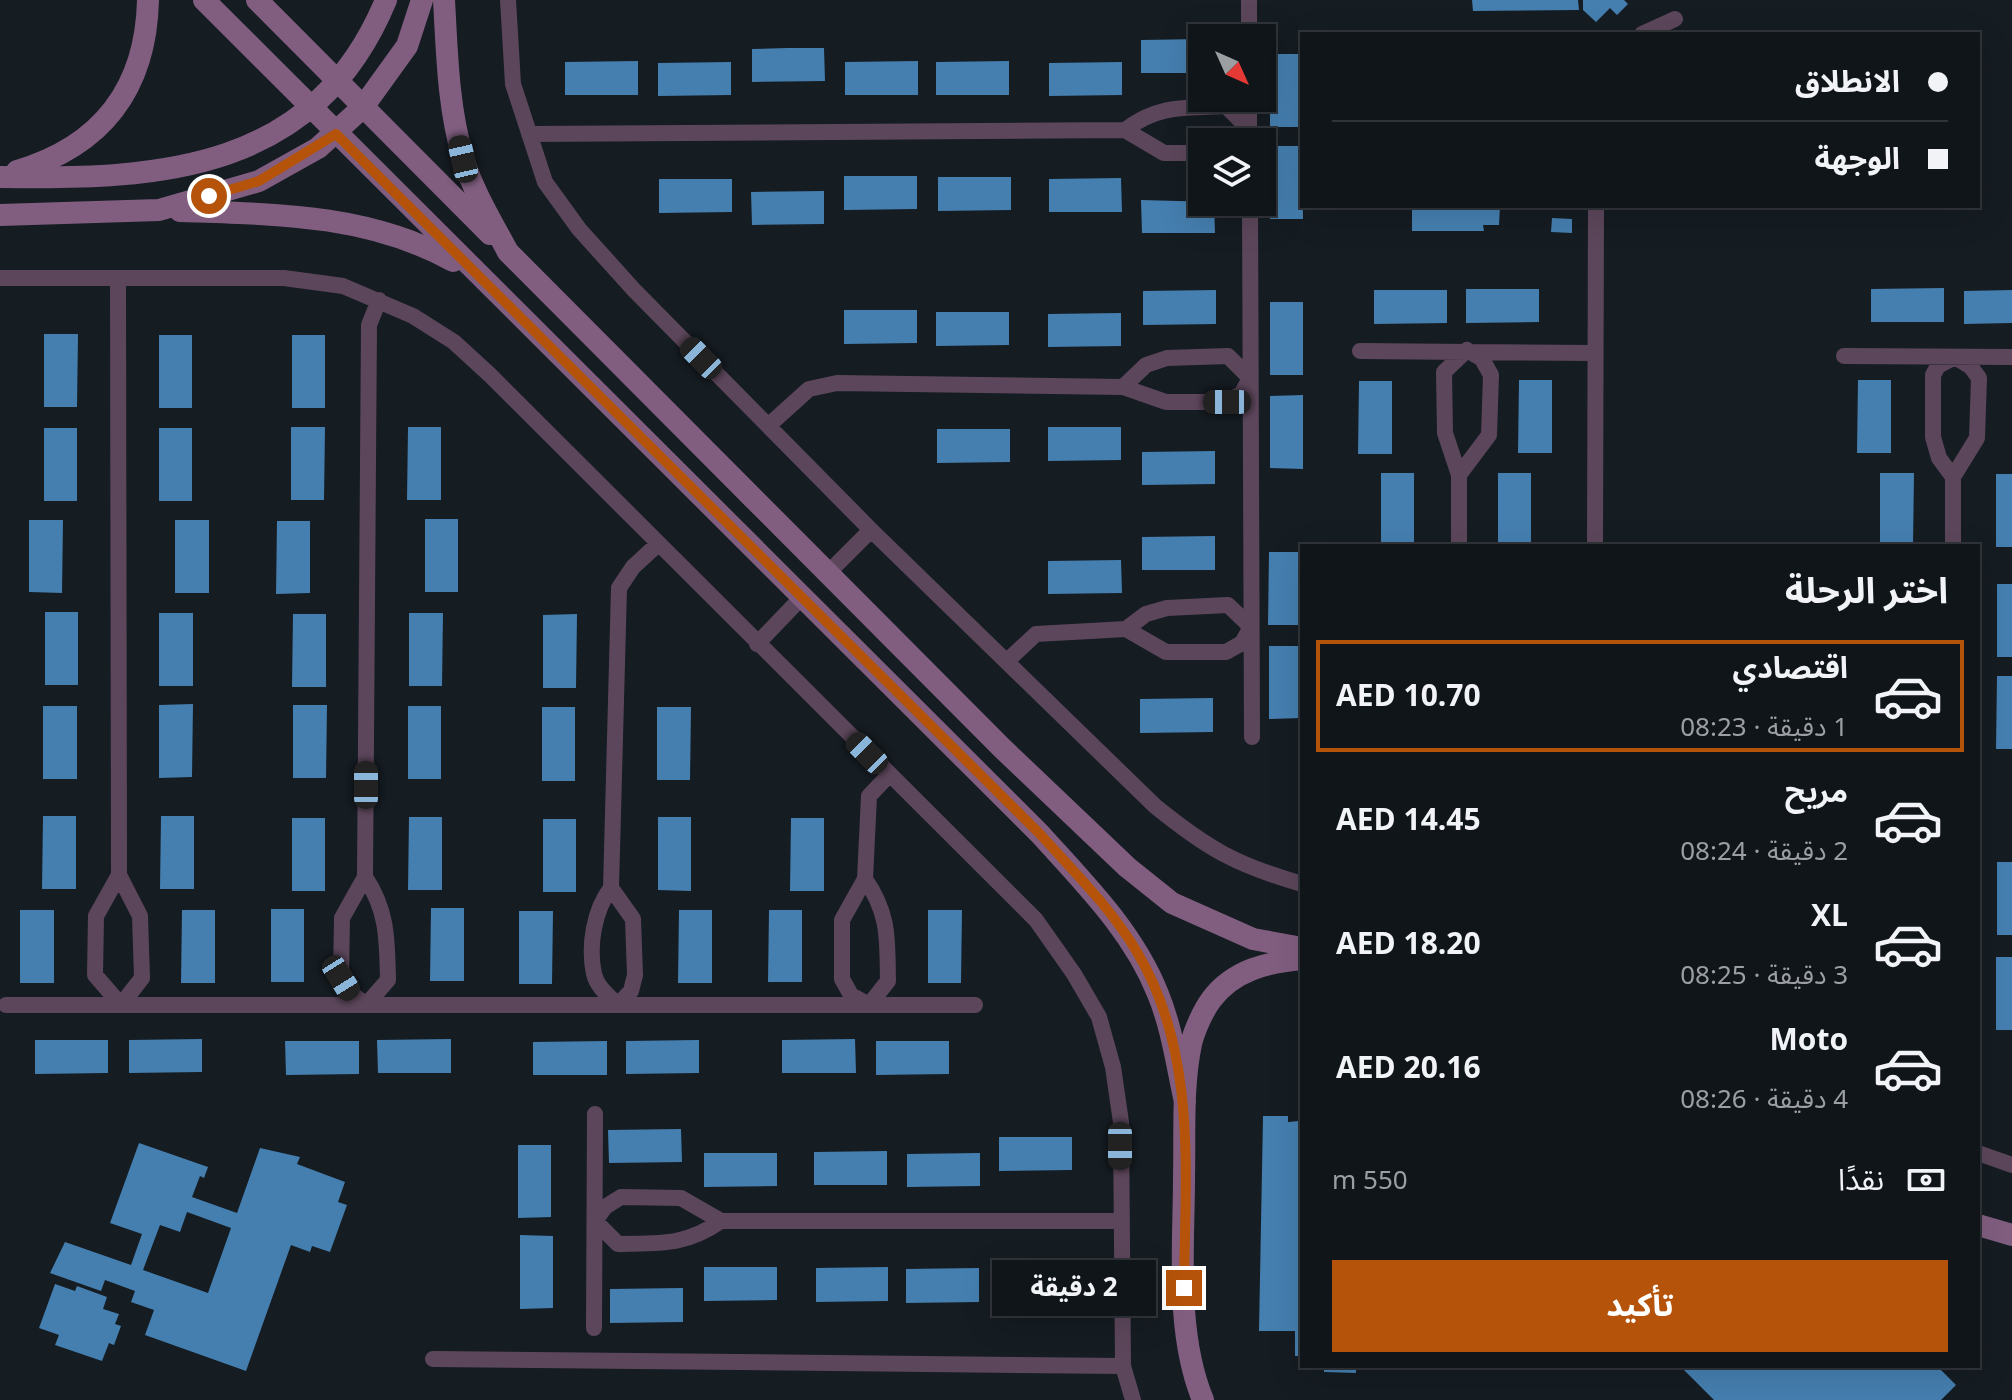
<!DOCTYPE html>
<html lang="ar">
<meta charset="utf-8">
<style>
body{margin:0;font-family:Georgia,"Noto Sans Arabic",serif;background:#191e23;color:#f1f3f6;direction:rtl;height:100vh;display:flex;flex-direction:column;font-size:30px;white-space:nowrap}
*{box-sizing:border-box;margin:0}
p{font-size:26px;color:#9c9fa2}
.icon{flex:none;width:44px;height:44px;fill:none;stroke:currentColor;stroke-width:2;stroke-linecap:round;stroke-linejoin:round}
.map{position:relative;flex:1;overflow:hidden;direction:ltr}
.panel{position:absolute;left:1300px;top:544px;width:680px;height:824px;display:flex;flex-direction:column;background:#10151a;border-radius:0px;box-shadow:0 8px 32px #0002,0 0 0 2px #303439;direction:rtl}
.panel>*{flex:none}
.hud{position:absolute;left:1300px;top:32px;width:680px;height:176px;border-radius:0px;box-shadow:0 8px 32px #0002,0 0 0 2px #303439;direction:rtl;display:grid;align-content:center;height:176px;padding:0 32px;background:#10151a}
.needle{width:52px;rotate:135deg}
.tools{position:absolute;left:1188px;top:24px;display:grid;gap:16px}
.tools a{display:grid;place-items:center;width:88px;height:88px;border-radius:0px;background:#10151a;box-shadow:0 8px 32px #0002,0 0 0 2px #303439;font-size:40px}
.end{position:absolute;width:36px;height:36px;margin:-18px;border:10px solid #b45309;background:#fff;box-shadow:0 0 0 4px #fff}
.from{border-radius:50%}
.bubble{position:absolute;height:56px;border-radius:0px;background:#10151a;box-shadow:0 8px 32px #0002,0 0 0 2px #303439;font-size:26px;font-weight:700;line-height:56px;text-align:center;direction:rtl}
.car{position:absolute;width:24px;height:48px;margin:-24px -12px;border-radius:10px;box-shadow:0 0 6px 2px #0007;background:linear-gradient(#222 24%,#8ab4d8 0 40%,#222 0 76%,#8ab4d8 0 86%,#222 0)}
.hud b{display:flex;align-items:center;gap:28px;height:76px;font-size:30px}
.hud b+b{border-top:2px solid #303439}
.hud i{width:20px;height:20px;background:#f1f3f6}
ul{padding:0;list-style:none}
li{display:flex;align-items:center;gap:24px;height:112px;margin:0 16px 12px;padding:0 16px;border:4px solid transparent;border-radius:0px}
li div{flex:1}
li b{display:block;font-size:30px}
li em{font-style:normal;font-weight:700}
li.selected{border-color:#b45309}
li>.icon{width:72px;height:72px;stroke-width:1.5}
h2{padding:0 32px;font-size:36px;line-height:96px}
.pay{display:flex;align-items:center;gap:20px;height:88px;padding:0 32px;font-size:30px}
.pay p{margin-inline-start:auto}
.cta{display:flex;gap:16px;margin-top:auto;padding:16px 32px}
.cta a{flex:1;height:92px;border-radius:0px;background:#b45309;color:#fff;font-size:32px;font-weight:700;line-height:92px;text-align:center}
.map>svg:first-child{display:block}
.building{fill:#457fb0;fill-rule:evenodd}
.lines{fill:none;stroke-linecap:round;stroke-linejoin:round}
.minor{stroke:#5c465b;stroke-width:16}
.secondary{stroke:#815e80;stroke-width:22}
.route{stroke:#b45309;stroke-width:10}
</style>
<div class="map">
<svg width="2012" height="1400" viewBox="0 0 2012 1400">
<rect width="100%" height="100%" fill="#151c22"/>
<path class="building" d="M 1472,0 L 1578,0 L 1579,10 L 1473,11 Z
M 1583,0 L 1624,0 L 1628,4 L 1617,15 L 1610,8 L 1596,22 L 1583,10 Z
M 1202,39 L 1202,73 L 1141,73 L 1141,40 Z
M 788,48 L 824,48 L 825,81 L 752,82 L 752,49 Z
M 1270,54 L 1302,54 L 1302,127 L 1270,127 Z
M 638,61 L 638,95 L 565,95 L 565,62 Z
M 918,61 L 918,95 L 845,95 L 845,62 Z
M 1009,61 L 1009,95 L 936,95 L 936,62 Z
M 731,62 L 731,95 L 658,96 L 658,63 Z
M 1122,62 L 1122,95 L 1049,96 L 1049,63 Z
M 1270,146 L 1302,146 L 1303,219 L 1270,219 Z
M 844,176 L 917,176 L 917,209 L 844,210 Z
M 938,177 L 1011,177 L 1011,210 L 938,211 Z
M 1121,178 L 1122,212 L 1049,212 L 1049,179 Z
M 659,179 L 732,179 L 732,212 L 659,213 Z
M 824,191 L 824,224 L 752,225 L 751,192 Z
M 1141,200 L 1214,202 L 1215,233 L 1142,233 Z
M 1412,206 L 1500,206 L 1499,225 L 1483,225 L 1484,231 L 1412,231 Z
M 1552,218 L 1572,219 L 1572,233 L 1551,232 Z
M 1944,288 L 1944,322 L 1871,322 L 1871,289 Z
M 1466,289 L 1539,289 L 1539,322 L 1466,323 Z
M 1216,290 L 1216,324 L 1143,325 L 1143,291 Z
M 1374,290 L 1447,290 L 1447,323 L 1374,324 Z
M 2012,290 L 2012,323 L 1964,324 L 1964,291 Z
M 1270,302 L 1303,302 L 1303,375 L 1270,375 Z
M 844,310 L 917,310 L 917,343 L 844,344 Z
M 936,312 L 1009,312 L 1009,345 L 936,346 Z
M 1121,313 L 1121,346 L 1048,347 L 1048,314 Z
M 44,334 L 78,334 L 77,407 L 44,407 Z
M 159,335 L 192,335 L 192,408 L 159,408 Z
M 292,335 L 325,335 L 325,408 L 292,408 Z
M 1519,380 L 1552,380 L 1552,453 L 1518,453 Z
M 1858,380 L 1891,380 L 1891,453 L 1857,453 Z
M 1359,381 L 1392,381 L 1392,454 L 1358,454 Z
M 1303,395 L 1303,469 L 1270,468 L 1270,396 Z
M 291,427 L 325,427 L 324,500 L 291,500 Z
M 408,427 L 441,427 L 441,500 L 407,500 Z
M 1048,427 L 1121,427 L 1121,460 L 1048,461 Z
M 44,428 L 77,428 L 77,501 L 44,501 Z
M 159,428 L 192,428 L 192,501 L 159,501 Z
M 937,429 L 1010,429 L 1010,462 L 937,463 Z
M 1215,451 L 1215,484 L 1142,485 L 1142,452 Z
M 1381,473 L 1414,473 L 1414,546 L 1381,546 Z
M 1498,473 L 1531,473 L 1531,546 L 1498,546 Z
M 1880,473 L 1914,473 L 1913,546 L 1880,546 Z
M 1996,474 L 2012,474 L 2012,547 L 1996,547 Z
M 425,519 L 458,519 L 458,592 L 425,592 Z
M 29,520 L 63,520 L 62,593 L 29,592 Z
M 175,520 L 209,520 L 209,593 L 175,593 Z
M 277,521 L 310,521 L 310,593 L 276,594 Z
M 1215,536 L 1215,570 L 1142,570 L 1142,537 Z
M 1269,552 L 1302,552 L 1301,625 L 1268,625 Z
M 1121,560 L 1122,593 L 1048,594 L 1048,561 Z
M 1997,584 L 2012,584 L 2012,657 L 1997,657 Z
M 45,612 L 78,612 L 78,685 L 45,685 Z
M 159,613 L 193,613 L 193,686 L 159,686 Z
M 409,613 L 443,613 L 442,686 L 409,686 Z
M 293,614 L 326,614 L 326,687 L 292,687 Z
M 577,614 L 576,688 L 543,688 L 543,615 Z
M 1269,646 L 1302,646 L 1302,718 L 1269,719 Z
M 1997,676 L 2012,676 L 2012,749 L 1996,749 Z
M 1213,698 L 1213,732 L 1140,733 L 1140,699 Z
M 193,704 L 192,777 L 159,778 L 159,705 Z
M 293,705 L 327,705 L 326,778 L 293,778 Z
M 43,706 L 77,706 L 77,779 L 43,779 Z
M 408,706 L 441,706 L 441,779 L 408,779 Z
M 542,707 L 575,707 L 575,781 L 542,781 Z
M 657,707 L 691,707 L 690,780 L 657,780 Z
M 43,816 L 76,816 L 76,889 L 42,889 Z
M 161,816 L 194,816 L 194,889 L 160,889 Z
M 409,817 L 442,817 L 442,890 L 408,890 Z
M 658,817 L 691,817 L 691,891 L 658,890 Z
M 292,818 L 325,818 L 325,891 L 292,891 Z
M 791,818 L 824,818 L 824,891 L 790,891 Z
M 543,819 L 576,819 L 576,892 L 543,892 Z
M 1997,862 L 2012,862 L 2012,935 L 1997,935 Z
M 431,908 L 464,908 L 464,981 L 430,981 Z
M 271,909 L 304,909 L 304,982 L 271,982 Z
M 20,910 L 54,910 L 54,983 L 20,983 Z
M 182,910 L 215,910 L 215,983 L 181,983 Z
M 679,910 L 712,910 L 712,983 L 678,983 Z
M 769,910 L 802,910 L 802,982 L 768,982 Z
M 928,910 L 962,910 L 961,983 L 928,983 Z
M 519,911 L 553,911 L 552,984 L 519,984 Z
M 1996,957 L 2012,957 L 2012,1030 L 1996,1030 Z
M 202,1039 L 202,1072 L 129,1073 L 129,1040 Z
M 451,1039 L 451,1073 L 378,1073 L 377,1040 Z
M 855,1039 L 856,1073 L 782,1073 L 782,1040 Z
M 35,1040 L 108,1040 L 108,1073 L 35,1074 Z
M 699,1040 L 699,1073 L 626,1074 L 626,1041 Z
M 285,1041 L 359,1041 L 359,1074 L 286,1075 Z
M 607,1041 L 607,1075 L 533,1075 L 533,1042 Z
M 876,1041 L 949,1041 L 949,1074 L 876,1075 Z
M 1299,1107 L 1302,1107 L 1302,1356 L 1295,1356 L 1295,1331 L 1259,1331 L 1263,1116 L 1288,1116 L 1288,1122 L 1299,1121 Z
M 681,1129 L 682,1162 L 609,1163 L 608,1130 Z
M 999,1137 L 1072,1137 L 1072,1170 L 999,1171 Z
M 139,1143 L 208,1167 L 204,1178 L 200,1176 L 192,1197 L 237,1213 L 260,1148 L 300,1157 L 297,1164 L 345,1182 L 338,1202 L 347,1205 L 330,1252 L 312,1246 L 310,1252 L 291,1245 L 246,1371 L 145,1335 L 154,1310 L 131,1302 L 135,1291 L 105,1280 L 101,1291 L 50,1273 L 65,1242 L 131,1265 L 142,1234 L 110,1223 ZM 187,1212 L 231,1228 L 208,1293 L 143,1270 L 160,1225 L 180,1232 Z
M 518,1145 L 551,1145 L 551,1217 L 518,1218 Z
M 887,1151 L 887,1185 L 814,1185 L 814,1152 Z
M 704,1153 L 777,1153 L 777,1186 L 704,1187 Z
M 980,1153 L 980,1186 L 907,1187 L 907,1154 Z
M 520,1235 L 553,1236 L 553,1308 L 520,1309 Z
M 704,1267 L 777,1267 L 777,1300 L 704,1301 Z
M 888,1267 L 888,1301 L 816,1302 L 816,1268 Z
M 979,1268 L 979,1302 L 906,1303 L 906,1269 Z
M 55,1284 L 75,1291 L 77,1286 L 107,1297 L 103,1309 L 119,1314 L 115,1324 L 121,1326 L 114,1345 L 109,1343 L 102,1361 L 55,1345 L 59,1335 L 39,1328 Z
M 1001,1284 L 1074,1284 L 1074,1317 L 1001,1317 Z
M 683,1288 L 683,1322 L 610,1323 L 610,1289 Z
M 1324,1366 L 1356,1366 L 1356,1373 L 1324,1372 Z
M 1680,1366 L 1937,1366 L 1956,1385 L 1941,1400 L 1714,1400 Z"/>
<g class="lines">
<path class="minor" d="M 508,0 L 513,84 L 545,182 L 579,229 L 634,290 L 871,530 L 1155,806 C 1208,849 1236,865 1302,884
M 1249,0 L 1249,38
M 1642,34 L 1675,19
M 1249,98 L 1249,128
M 1125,130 C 1159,104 1186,108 1226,106 L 1249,129 L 1241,142
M 529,134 L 1125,130 L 1164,153 L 1202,153
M 1250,202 L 1252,737
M 0,278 L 284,278 L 343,286 L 413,316 L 454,342 L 490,375 L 1036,920 L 1074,974 L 1099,1017 L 1113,1067 L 1121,1122 L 1123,1366 L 1133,1400
M 118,280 L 119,875 L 96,916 L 95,975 L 121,1005 L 142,978 L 140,916 L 119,875
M 1360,351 L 1595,353
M 1844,356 L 2012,357
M 769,425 L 809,389 L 837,383 L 1123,387 L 1166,402 L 1227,402 L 1242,393 L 1250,378 L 1228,356 L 1167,358 L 1146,365 L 1123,387
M 1953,477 L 1939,458 L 1933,437 L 1933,375 L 1938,366 L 1955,357 L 1971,367 L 1979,378 L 1977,438 L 1953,477 L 1953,546
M 1459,546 L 1459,475 L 1445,433 L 1444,372 L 1467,350 L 1482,359 L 1491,375 L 1489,435 L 1459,475
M 1595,546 L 1596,206
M 828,573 L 871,530
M 757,644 L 802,597
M 1008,660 L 1036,634 L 1126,629 L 1146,614 L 1167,608 L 1228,605 L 1251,627 L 1242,643 L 1226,652 L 1166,652 L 1126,629
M 365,877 C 388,911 387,941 388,980 L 366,1005 L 351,993 L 341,978 L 342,918 L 365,877 L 369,325 L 379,300
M 865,879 C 890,915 887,940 888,981 L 869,1005 L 851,995 L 842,979 L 842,920 L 865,879 L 869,796 L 889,775
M 611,888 L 633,919 L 635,975 L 631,991 L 618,1005 C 609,996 597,987 594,974 C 588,946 594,910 611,888 L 619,588 L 633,567 L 658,544
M 6,1005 L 975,1005
M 1978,1153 L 2012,1165
M 721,1221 C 685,1246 660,1243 618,1244 L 595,1221 L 605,1207 L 621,1197 L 681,1198 L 721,1221 L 1120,1221
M 594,1328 L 595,1114
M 433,1359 L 1123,1366"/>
<path class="secondary" d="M 204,0 L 1040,834 C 1084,883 1133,931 1158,994 C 1172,1028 1177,1066 1185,1102
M 257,0 L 490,234
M 444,0 C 447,53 448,107 463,158 C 473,191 492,222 508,252 L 1002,748 L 1127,867 L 1172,903 L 1253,939 L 1302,948
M 17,171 C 102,146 146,89 148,0
M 0,177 C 162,180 315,171 386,0
M 180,211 C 274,214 369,214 453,261
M 0,215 L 159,210 L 259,181 L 318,148 L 363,107 L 407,46 L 422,0
M 1978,1225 L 2012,1235
M 1203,1400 C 1175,1332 1184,1249 1184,1177 C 1185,1134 1182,1087 1191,1044 C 1194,1031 1203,1011 1211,1000 C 1233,970 1268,962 1302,959"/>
</g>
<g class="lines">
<path class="route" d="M 209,196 L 259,181 L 336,134 L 1040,834 C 1074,872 1111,908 1137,952 C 1198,1054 1185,1175 1184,1288"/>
</g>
</svg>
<div class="tools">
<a><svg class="needle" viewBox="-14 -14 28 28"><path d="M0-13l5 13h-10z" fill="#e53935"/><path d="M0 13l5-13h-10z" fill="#9c9fa2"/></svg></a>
<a><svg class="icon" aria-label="layers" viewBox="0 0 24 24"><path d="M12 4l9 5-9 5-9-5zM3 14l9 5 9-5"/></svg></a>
</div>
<i class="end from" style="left:209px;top:196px"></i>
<i class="end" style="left:1184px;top:1288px"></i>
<div class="bubble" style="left:992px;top:1260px;width:164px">2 دقيقة</div>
<i class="car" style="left:463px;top:159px;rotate:347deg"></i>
<i class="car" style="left:701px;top:358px;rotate:315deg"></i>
<i class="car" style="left:1227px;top:402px;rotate:270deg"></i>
<i class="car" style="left:867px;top:753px;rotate:315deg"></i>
<i class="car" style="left:366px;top:785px;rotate:0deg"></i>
<i class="car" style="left:341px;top:978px;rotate:148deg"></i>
<i class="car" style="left:1120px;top:1146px;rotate:180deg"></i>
<div class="hud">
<b><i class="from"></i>الانطلاق</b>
<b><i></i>الوجهة</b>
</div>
<section class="panel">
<h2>اختر الرحلة</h2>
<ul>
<li class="selected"><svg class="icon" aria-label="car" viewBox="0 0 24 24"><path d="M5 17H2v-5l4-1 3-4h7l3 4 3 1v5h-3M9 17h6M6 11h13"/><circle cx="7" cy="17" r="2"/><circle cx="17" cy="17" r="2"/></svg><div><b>اقتصادي</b><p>1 دقيقة · 08:23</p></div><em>AED 10.70</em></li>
<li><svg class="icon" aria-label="car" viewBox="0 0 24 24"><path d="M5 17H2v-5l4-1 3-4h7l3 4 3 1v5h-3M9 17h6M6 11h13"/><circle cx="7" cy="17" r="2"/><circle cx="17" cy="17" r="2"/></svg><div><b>مريح</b><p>2 دقيقة · 08:24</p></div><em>AED 14.45</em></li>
<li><svg class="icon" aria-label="car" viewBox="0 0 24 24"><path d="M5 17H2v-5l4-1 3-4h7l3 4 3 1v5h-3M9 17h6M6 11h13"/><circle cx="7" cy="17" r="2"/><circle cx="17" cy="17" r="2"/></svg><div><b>XL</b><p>3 دقيقة · 08:25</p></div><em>AED 18.20</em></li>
<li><svg class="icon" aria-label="car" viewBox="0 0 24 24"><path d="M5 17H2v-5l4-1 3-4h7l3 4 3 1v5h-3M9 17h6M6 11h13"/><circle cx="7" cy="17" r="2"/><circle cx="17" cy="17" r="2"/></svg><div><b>Moto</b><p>4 دقيقة · 08:26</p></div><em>AED 20.16</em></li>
</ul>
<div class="pay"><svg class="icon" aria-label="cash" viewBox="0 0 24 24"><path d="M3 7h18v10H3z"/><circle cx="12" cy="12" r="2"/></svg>نقدًا<p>550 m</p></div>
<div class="cta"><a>تأكيد</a></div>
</section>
</div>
